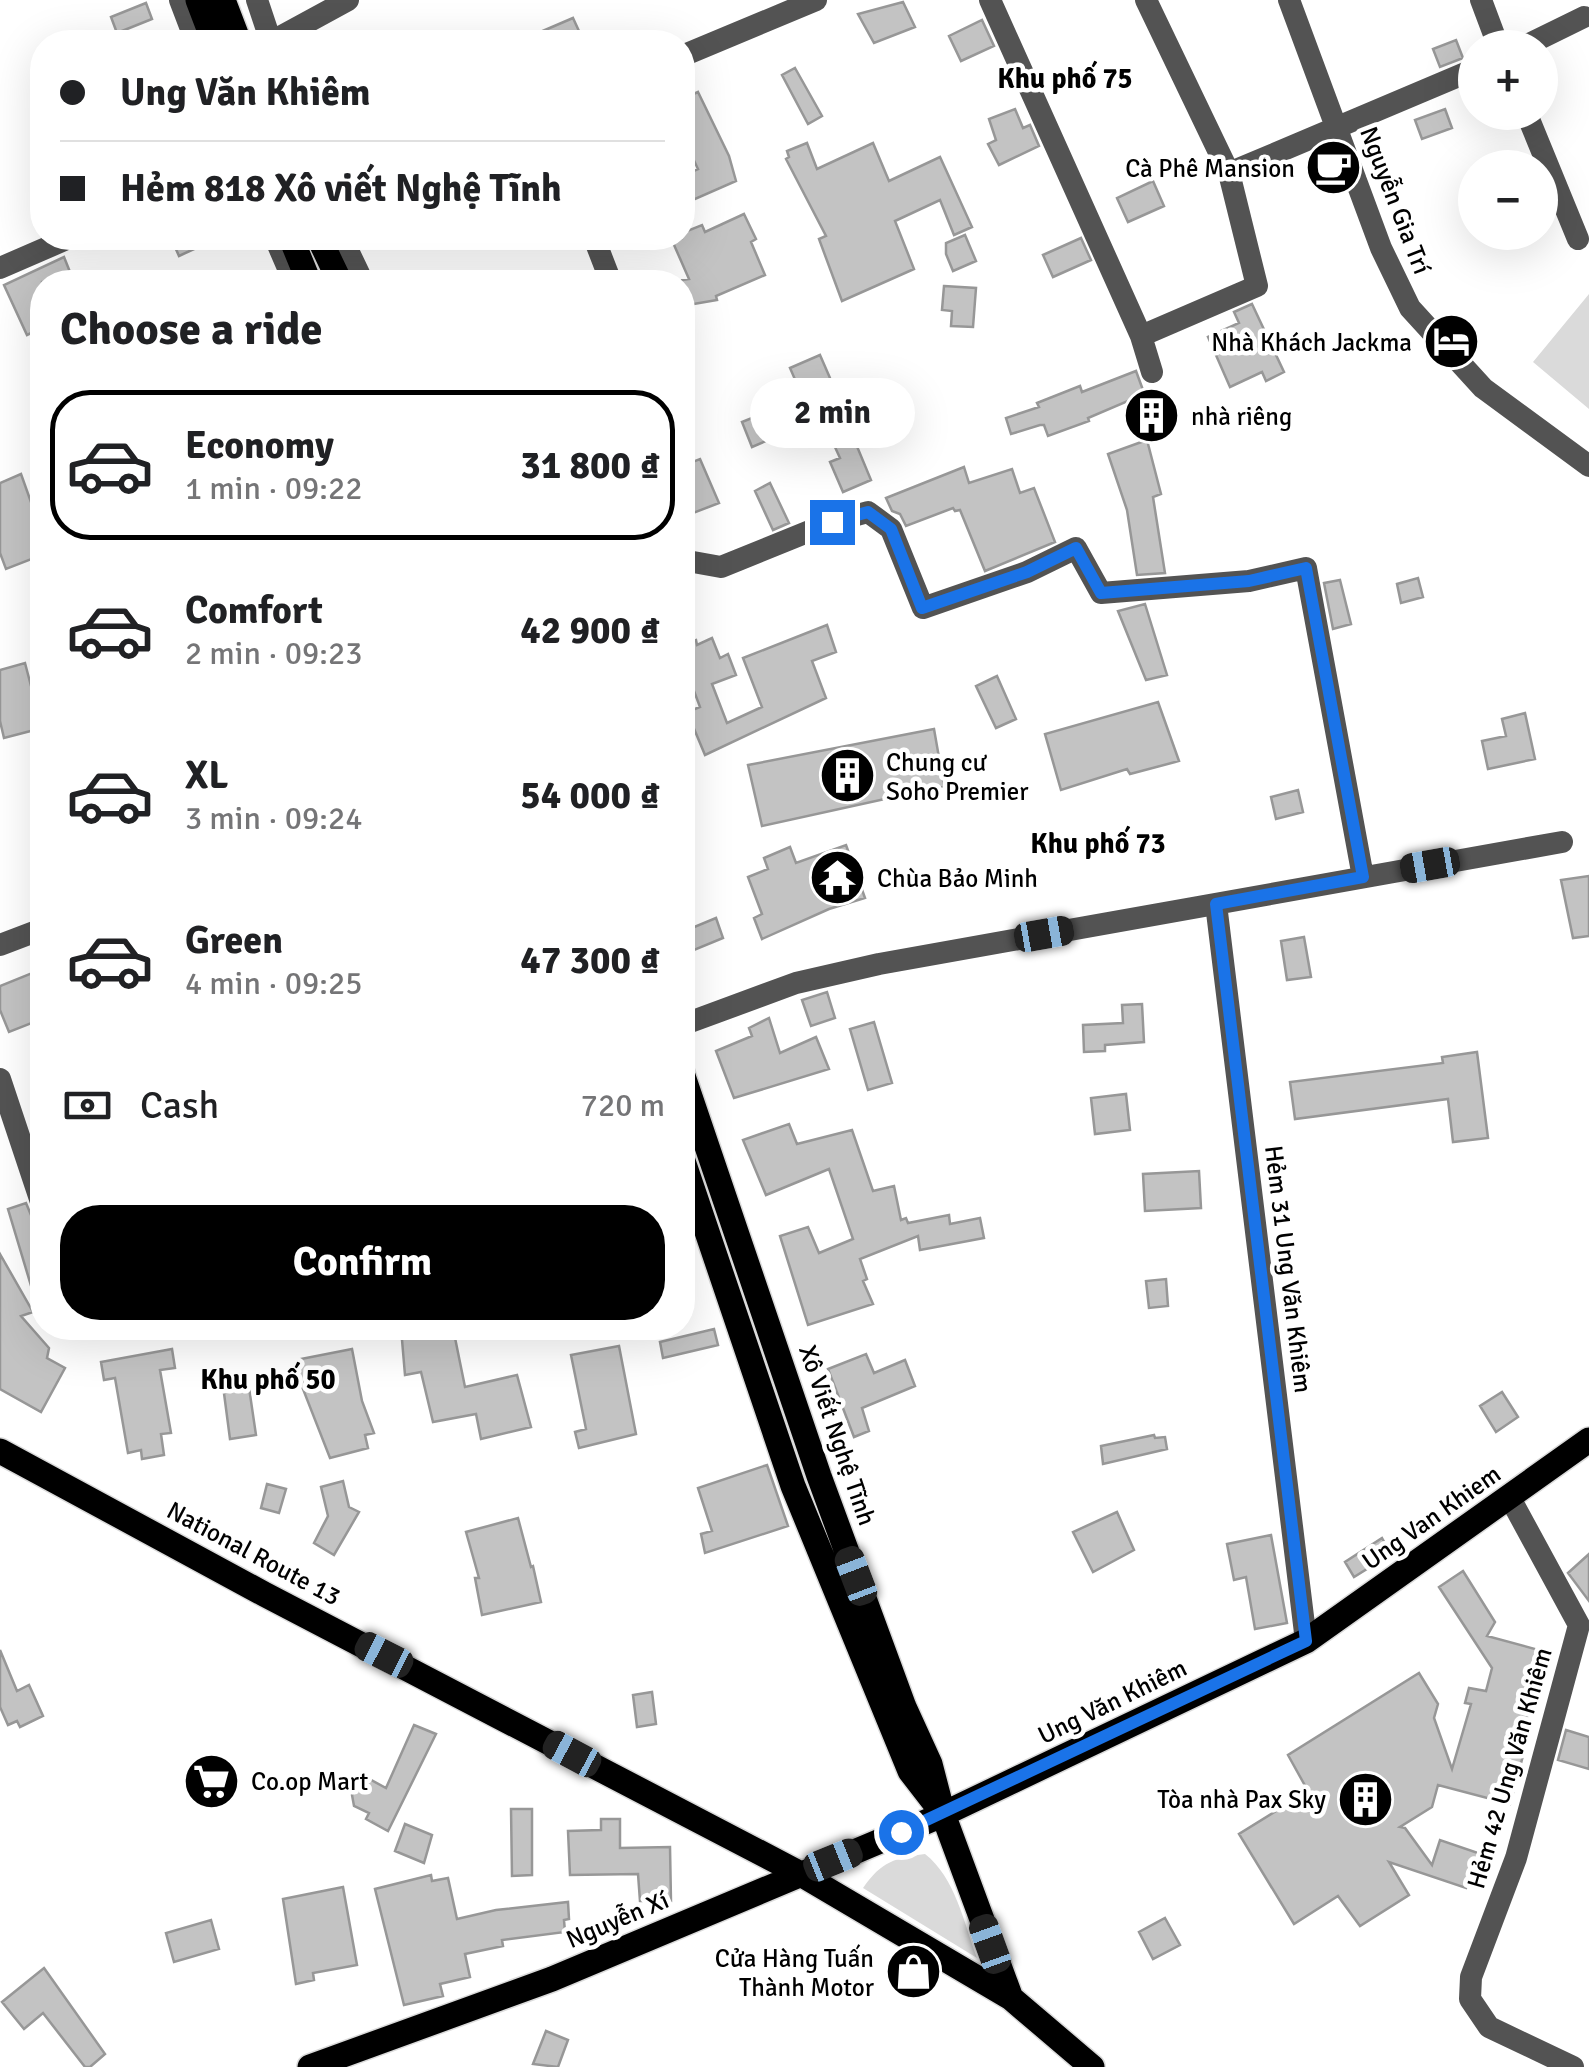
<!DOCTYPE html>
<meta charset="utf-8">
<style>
body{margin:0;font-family:Signika,sans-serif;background:#f6f6f6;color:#202124;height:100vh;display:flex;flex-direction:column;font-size:38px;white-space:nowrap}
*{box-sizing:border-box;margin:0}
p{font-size:32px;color:#757577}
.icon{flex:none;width:55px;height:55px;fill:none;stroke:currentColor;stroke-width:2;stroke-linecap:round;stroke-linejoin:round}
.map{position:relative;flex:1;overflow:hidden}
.drawer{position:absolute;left:30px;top:270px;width:665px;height:1070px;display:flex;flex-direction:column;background:#fff;border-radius:40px;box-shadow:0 10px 40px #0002}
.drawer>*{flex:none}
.banner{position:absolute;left:30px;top:30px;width:665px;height:220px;border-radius:40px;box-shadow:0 10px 40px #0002;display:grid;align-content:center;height:220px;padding:0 30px;background:#fff}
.buttons{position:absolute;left:1458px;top:30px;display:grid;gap:20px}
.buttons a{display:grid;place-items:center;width:100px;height:100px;border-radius:50%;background:#fff;box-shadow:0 10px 40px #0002;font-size:50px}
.end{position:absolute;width:45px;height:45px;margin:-22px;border:12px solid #1a73e8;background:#fff;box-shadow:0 0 0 5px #fff}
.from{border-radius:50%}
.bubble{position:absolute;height:70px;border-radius:35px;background:#fff;box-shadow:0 10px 40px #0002;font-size:32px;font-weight:700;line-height:70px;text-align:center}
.car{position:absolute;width:30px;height:60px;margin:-30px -15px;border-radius:12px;box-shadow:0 0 8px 2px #0007;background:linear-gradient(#222 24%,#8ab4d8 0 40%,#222 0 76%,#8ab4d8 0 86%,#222 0)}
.banner b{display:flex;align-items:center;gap:35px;height:95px;font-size:38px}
.banner b+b{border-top:2px solid #e0e0e0}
.banner i{width:25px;height:25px;background:#202124}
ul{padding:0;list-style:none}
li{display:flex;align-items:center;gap:30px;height:150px;margin:0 20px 15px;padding:0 10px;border:5px solid transparent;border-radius:40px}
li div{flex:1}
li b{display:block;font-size:38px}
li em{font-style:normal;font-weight:700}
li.current{border-color:#000}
li>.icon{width:90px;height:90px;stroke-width:1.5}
h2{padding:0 30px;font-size:45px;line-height:120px}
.pay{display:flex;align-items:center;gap:25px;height:110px;padding:0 30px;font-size:38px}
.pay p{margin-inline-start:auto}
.button{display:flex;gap:20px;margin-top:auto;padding:20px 30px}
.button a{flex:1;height:115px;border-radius:40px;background:#000;color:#fff;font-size:40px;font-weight:700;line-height:115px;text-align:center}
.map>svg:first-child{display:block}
.green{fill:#dadada}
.building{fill:#c3c3c3;stroke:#979797;stroke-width:2.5}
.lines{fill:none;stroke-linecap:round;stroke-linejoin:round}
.major-casing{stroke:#dbdbdb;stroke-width:28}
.minor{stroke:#535353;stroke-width:22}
.major{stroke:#000;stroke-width:25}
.route{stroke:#1a73e8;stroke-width:12}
.labels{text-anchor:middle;stroke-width:9;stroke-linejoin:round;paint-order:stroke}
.poi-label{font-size:25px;fill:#000;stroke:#fff;text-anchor:end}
.street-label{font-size:25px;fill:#000;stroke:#fff}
.neighbourhood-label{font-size:28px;font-weight:bold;fill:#000;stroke:#fff}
</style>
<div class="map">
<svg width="1589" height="2067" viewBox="0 0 1589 2067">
<rect width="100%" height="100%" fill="#fff"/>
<path class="green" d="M 1589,294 L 1589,409 L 1533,362 Z
M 925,1854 C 955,1877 964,1923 977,1958 L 863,1888 C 882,1861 895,1858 925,1854 Z"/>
<path class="building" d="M 903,2 L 915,27 L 874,43 L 858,14 Z
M 146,3 L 152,19 L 117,33 L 111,17 Z
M 573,18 L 584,42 L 517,42 Z
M 982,20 L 994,46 L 961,61 L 949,36 Z
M 1456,40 L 1463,58 L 1440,67 L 1433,49 Z
M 795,68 L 822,116 L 808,124 L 782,75 Z
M 698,92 L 729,156 L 736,181 L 686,203 L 682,176 L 698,169 L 682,135 L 682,99 Z
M 1015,109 L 1023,128 L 1030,125 L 1039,146 L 999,165 L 988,144 L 996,140 L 989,119 Z
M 1445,109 L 1452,128 L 1422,139 L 1415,120 Z
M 807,143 L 817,169 L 873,143 L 889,181 L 940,157 L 972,227 L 954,235 L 940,200 L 895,221 L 914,269 L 842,301 L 819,239 L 826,236 L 786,159 L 789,157 L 787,151 Z
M 1153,181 L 1164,206 L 1128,222 L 1117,198 Z
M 744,214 L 756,239 L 751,242 L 765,275 L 716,296 L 717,300 L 682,306 L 682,280 L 689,279 L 671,238 L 682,238 L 682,233 L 702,225 L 705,232 Z
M 965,235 L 976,261 L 953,271 L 946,254 L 946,243 Z
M 171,238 L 218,238 L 179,256 Z
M 1081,238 L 1091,260 L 1053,277 L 1043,255 Z
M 64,257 L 74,282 L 42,282 L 42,328 L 27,335 L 4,285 Z
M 944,286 L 976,288 L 973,327 L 951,326 L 952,311 L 942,310 Z
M 1252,304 L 1284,372 L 1266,381 L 1262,372 L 1230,387 L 1208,337 L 1239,323 L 1234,312 Z
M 820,355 L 843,408 L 864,400 L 873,423 L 851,432 L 871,480 L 843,492 L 830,462 L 840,458 L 808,388 L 800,391 L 790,368 Z
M 1136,371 L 1147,401 L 1154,398 L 1169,426 L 1150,430 L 1130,400 L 1088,418 L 1089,421 L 1048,436 L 1044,425 L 1040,425 L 1011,434 L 1006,418 L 1039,407 L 1037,403 L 1080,386 L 1082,392 Z
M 779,407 L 789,431 L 752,447 L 742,422 Z
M 1147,440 L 1161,494 L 1153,497 L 1165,573 L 1137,575 L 1127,510 L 1108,454 Z
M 700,459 L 719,503 L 688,515 L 682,500 L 682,466 Z
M 964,467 L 969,483 L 1012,469 L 1020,493 L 1034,488 L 1055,542 L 985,571 L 960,510 L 955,511 L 953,508 L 906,526 L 900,514 L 892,511 L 886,498 Z
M 21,474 L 42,533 L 42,555 L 6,569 L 0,553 L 0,483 Z
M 770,483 L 789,523 L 773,530 L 755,491 Z
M 1418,578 L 1423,597 L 1401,603 L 1397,584 Z
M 1340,580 L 1351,624 L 1333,629 L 1324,583 Z
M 1145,604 L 1167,675 L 1146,680 L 1118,611 Z
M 827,625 L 836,652 L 812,661 L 826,698 L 705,755 L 687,712 L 700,707 L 682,659 L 682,644 L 696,640 L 697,645 L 712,638 L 720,658 L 728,654 L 736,675 L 712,684 L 727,723 L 762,707 L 743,658 Z
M 25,663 L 42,728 L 4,738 L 0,721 L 0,670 Z
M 997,676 L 1016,719 L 996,728 L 976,686 Z
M 1158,702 L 1179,761 L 1130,774 L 1127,769 L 1061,790 L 1045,734 Z
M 1525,713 L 1535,759 L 1488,769 L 1482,741 L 1506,736 L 1502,719 Z
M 934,729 L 944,786 L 762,826 L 748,765 Z
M 1298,790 L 1303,812 L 1276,819 L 1271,797 Z
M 846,845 L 865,898 L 829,909 L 762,939 L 754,918 L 762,914 L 748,877 L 768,869 L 764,858 L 790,847 L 796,863 Z
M 1589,876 L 1589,936 L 1573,938 L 1561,880 Z
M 716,918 L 723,938 L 682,955 L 682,932 Z
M 1304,937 L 1311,977 L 1287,980 L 1281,941 Z
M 42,969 L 42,1019 L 9,1032 L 0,1010 L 0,986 Z
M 827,992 L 835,1018 L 811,1026 L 802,1000 Z
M 1142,1004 L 1144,1042 L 1105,1045 L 1105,1051 L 1084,1052 L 1083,1025 L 1123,1023 L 1122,1005 Z
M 769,1018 L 780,1053 L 816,1037 L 829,1069 L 734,1098 L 716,1051 L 752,1036 L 749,1028 Z
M 874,1022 L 892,1083 L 868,1090 L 850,1029 Z
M 1477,1052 L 1488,1138 L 1453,1142 L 1448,1099 L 1295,1119 L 1290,1082 L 1443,1063 L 1442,1057 Z
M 1126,1094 L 1130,1130 L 1095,1134 L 1091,1098 Z
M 789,1124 L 797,1144 L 852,1130 L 873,1191 L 894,1186 L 901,1220 L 906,1218 L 908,1223 L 949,1215 L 950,1224 L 980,1218 L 984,1238 L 920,1250 L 918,1236 L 860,1259 L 867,1279 L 863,1281 L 873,1304 L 808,1325 L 780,1236 L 808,1227 L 819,1253 L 853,1239 L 829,1169 L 766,1195 L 743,1140 Z
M 1199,1171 L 1201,1208 L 1145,1211 L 1143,1174 Z
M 26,1203 L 31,1215 L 42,1220 L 42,1308 L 38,1309 L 8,1209 Z
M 0,1254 L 33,1312 L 21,1316 L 49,1348 L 47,1358 L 65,1368 L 41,1412 L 0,1389 Z
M 1166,1279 L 1168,1306 L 1149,1308 L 1146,1281 Z
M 401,1328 L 453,1328 L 465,1387 L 517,1375 L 531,1427 L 481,1439 L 476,1414 L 433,1422 L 421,1372 L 405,1375 Z
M 714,1329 L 718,1345 L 663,1358 L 660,1342 Z
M 619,1346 L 636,1434 L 579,1448 L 575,1432 L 586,1429 L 571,1355 Z
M 172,1349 L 175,1368 L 160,1370 L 171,1433 L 161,1434 L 164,1455 L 142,1459 L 141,1450 L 128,1453 L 115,1378 L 104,1380 L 101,1362 Z
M 352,1349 L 362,1401 L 374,1433 L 365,1435 L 368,1448 L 330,1458 L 301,1384 L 296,1360 Z
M 866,1354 L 874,1373 L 905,1360 L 915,1386 L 862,1408 L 869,1431 L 854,1437 L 828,1369 Z
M 247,1374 L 256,1435 L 230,1439 L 222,1378 Z
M 1502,1392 L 1518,1417 L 1496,1432 L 1480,1406 Z
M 1154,1435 L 1155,1438 L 1165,1437 L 1167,1449 L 1103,1464 L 1101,1446 Z
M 767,1465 L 788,1526 L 705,1553 L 701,1534 L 712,1531 L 698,1488 Z
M 343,1481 L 349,1507 L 359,1512 L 334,1555 L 314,1543 L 328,1516 L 321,1487 Z
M 267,1484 L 286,1489 L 279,1513 L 261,1508 Z
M 1117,1512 L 1134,1550 L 1093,1572 L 1073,1532 Z
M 518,1518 L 531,1567 L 533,1566 L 541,1602 L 482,1615 L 475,1578 L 479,1578 L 466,1532 Z
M 1271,1535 L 1287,1623 L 1255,1629 L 1246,1577 L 1234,1580 L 1227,1544 Z
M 1382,1538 L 1391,1554 L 1354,1577 L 1345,1562 Z
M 1589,1554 L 1589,1601 L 1568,1573 Z
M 1463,1571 L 1495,1622 L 1487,1636 L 1546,1652 L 1523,1731 L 1520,1752 L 1524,1752 L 1510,1804 L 1438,1785 L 1432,1807 L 1400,1827 L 1405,1828 L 1432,1865 L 1440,1840 L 1478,1853 L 1466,1888 L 1389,1862 L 1409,1895 L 1360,1926 L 1338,1896 L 1294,1924 L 1239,1834 L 1308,1791 L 1288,1755 L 1419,1673 L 1438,1704 L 1434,1718 L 1452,1769 L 1471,1704 L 1465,1703 L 1469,1688 L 1486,1691 L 1492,1668 L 1439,1587 Z
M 0,1650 L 17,1691 L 29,1685 L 43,1716 L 20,1727 L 17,1721 L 8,1725 L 0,1707 Z
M 652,1692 L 656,1724 L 637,1727 L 633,1695 Z
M 414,1725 L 436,1734 L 388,1831 L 366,1819 L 369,1813 L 354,1806 L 352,1795 L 362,1775 L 386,1788 Z
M 1566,1730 L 1589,1737 L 1589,1769 L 1558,1760 Z
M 511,1809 L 532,1809 L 532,1875 L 512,1876 Z
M 601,1819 L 620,1819 L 620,1848 L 670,1847 L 671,1901 L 640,1901 L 638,1874 L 570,1875 L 568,1831 L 601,1830 Z
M 405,1824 L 432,1835 L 424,1863 L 395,1851 Z
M 431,1875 L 432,1881 L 448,1878 L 457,1919 L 496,1910 L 568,1902 L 569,1919 L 564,1920 L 565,1932 L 502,1940 L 503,1946 L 465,1954 L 470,1977 L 440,1984 L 443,1996 L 404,2005 L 375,1889 Z
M 343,1887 L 357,1965 L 313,1973 L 314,1980 L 296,1984 L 283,1899 Z
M 1165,1918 L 1180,1945 L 1153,1959 L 1139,1932 Z
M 211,1920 L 219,1949 L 174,1962 L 166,1933 Z
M 44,1968 L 105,2054 L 90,2067 L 85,2067 L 43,2013 L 24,2029 L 2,2002 Z
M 546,2031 L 568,2040 L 558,2067 L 533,2064 Z"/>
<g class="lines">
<defs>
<path id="major" d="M 198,0 L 214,42
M 223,0 L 239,42
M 291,238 L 309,282
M 319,238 L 340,282
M 682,1073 L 819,1476 L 904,1707 L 930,1764 L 943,1814 L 1011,1998 L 1092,2067
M 682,1158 L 793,1486 L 910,1771 L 934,1802
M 0,1451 L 264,1594 L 799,1873 L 1011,1998
M 310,2067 L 552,1979 L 935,1818 L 1306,1641 L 1589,1440"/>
</defs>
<use href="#major" class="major-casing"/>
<path class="minor" d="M 180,0 L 196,42
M 257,0 L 271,42
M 990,0 L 1141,336 L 1152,372
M 1289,0 L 1381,248 L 1410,308 L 1483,388 L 1589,466
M 1481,0 L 1499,48
M 271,42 L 348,0
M 1521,48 L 1584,17
M 682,56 L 816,0
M 1526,112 L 1578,239
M 1229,173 L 1475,69
M 275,238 L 294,282
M 342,238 L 363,282
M 594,238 L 611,282
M 0,268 L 69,238
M 1141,336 L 1257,286 L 1229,173 L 1146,0
M 682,345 L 684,345
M 682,560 L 721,567 L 832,522 L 868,512 L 891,529 L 923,608 L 1027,572 L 1076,548 L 1101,593 L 1249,581 L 1306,568 L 1363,877
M 1216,904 L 1306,1641
M 0,945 L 42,929
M 682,1025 L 796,983 L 879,964 L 1562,842
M 0,1079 L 42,1205
M 1510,1498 L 1579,1625 L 1516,1858 L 1471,1977 L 1470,1999 L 1489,2027 L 1573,2067"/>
<use href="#major" class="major"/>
</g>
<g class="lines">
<path class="route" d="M 832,522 L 868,512 L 891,529 L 922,608 L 1027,572 L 1076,548 L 1101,593 L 1249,581 L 1306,568 L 1363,877 L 1216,904 L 1306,1641 L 901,1832"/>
</g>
<defs>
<symbol id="cafe-disc" viewBox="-11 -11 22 22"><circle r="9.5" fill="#000" stroke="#fff"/><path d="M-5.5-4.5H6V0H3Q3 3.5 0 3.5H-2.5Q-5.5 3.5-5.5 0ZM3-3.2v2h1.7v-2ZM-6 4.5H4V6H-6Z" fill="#fff"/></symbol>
<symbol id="hotel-disc" viewBox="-11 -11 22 22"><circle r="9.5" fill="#000" stroke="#fff"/><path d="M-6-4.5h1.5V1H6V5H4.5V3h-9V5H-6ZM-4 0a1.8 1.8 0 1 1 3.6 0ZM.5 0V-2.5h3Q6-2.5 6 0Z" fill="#fff"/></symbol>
<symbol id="building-disc" viewBox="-11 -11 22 22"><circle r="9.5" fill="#000" stroke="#fff"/><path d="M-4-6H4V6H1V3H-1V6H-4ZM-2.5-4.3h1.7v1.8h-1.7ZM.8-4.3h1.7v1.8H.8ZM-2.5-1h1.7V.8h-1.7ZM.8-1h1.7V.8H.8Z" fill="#fff"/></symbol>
<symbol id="temple-disc" viewBox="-11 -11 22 22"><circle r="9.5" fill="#000" stroke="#fff"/><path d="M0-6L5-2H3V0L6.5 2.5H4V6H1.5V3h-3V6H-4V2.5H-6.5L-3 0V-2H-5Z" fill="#fff"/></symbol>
<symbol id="supermarket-disc" viewBox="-11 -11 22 22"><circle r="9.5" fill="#000" stroke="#fff"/><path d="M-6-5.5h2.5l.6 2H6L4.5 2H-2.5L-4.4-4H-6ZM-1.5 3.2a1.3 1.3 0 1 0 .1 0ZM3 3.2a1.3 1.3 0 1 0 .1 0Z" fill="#fff"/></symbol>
<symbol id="shop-disc" viewBox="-11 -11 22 22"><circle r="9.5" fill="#000" stroke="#fff"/><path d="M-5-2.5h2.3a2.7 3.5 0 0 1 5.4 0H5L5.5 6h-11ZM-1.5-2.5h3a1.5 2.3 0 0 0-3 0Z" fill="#fff"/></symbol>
</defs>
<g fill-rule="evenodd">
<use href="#cafe-disc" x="1302" y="136" width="63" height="63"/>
<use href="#hotel-disc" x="1420" y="310" width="63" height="63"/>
<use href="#building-disc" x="1120" y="384" width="63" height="63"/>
<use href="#building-disc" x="816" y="744" width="63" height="63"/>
<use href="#temple-disc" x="806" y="846" width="63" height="63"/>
<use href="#supermarket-disc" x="180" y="1750" width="63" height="63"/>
<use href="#building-disc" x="1334" y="1768" width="63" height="63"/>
<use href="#shop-disc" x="882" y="1940" width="63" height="63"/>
</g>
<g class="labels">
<g class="poi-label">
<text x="1295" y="177">Cà Phê Mansion</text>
<text x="1412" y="351">Nhà Khách Jackma</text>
<text x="1191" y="425" text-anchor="start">nhà riêng</text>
<text x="886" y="771" text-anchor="start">Chung cư<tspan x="886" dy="29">Soho Premier</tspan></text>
<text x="877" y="887" text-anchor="start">Chùa Bảo Minh</text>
<text x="251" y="1790" text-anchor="start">Co.op Mart</text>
<text x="1326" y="1808">Tòa nhà Pax Sky</text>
<text x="874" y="1967">Cửa Hàng Tuấn<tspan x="874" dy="29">Thành Motor</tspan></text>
</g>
<g class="street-label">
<text transform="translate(1396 200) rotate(69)" y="9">Nguyễn Gia Trí</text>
<text transform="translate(1289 1269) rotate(83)" y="9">Hẻm 31 Ung Văn Khiêm</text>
<text transform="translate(838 1435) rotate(71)" y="9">Xô Viết Nghệ Tĩnh</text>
<text transform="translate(1431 1517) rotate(-35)" y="9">Ung Van Khiem</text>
<text transform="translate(254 1553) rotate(28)" y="9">National Route 13</text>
<text transform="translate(1112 1701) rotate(-26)" y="9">Ung Văn Khiêm</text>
<text transform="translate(1509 1768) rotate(-74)" y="9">Hẻm 42 Ung Văn Khiêm</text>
<text transform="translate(617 1919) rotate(-23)" y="9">Nguyễn Xí</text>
</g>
<g class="neighbourhood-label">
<text x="1065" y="88">Khu phố 75</text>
<text x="1098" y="853">Khu phố 73</text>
<text x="268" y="1389">Khu phố 50</text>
</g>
</g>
</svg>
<div class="buttons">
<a>+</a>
<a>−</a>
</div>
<i class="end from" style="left:901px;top:1832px"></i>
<i class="end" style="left:832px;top:522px"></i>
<div class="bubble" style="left:750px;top:378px;width:165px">2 min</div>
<i class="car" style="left:1430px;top:865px;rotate:260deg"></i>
<i class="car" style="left:1044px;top:934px;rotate:80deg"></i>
<i class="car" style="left:856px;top:1576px;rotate:339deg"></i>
<i class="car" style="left:384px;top:1655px;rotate:297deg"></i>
<i class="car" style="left:572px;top:1754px;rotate:298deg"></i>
<i class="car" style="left:833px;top:1860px;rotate:68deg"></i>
<i class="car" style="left:990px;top:1944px;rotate:340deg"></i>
<div class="banner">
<b><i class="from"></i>Ung Văn Khiêm</b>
<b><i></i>Hẻm 818 Xô viết Nghệ Tĩnh</b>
</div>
<section class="drawer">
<h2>Choose a ride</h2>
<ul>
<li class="current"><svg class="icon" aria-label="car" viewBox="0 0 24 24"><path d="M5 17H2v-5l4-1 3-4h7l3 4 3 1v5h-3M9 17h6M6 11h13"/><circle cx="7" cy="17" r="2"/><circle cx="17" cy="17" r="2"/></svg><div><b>Economy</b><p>1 min · 09:22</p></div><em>31 800 ₫</em></li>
<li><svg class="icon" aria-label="car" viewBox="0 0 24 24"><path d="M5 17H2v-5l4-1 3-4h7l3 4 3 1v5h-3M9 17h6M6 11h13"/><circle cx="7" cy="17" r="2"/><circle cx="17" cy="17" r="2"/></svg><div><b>Comfort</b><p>2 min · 09:23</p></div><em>42 900 ₫</em></li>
<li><svg class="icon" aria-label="car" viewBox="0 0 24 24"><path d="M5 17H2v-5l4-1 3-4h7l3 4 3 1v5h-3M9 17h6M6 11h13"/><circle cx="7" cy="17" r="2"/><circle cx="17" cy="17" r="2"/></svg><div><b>XL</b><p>3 min · 09:24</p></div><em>54 000 ₫</em></li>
<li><svg class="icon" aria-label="car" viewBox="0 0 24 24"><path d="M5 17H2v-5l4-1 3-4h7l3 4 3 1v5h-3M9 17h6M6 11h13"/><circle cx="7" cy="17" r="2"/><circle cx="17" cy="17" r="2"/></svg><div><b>Green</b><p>4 min · 09:25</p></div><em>47 300 ₫</em></li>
</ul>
<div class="pay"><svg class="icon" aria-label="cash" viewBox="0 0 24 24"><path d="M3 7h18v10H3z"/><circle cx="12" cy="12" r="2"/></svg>Cash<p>720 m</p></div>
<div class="button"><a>Confirm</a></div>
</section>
</div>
